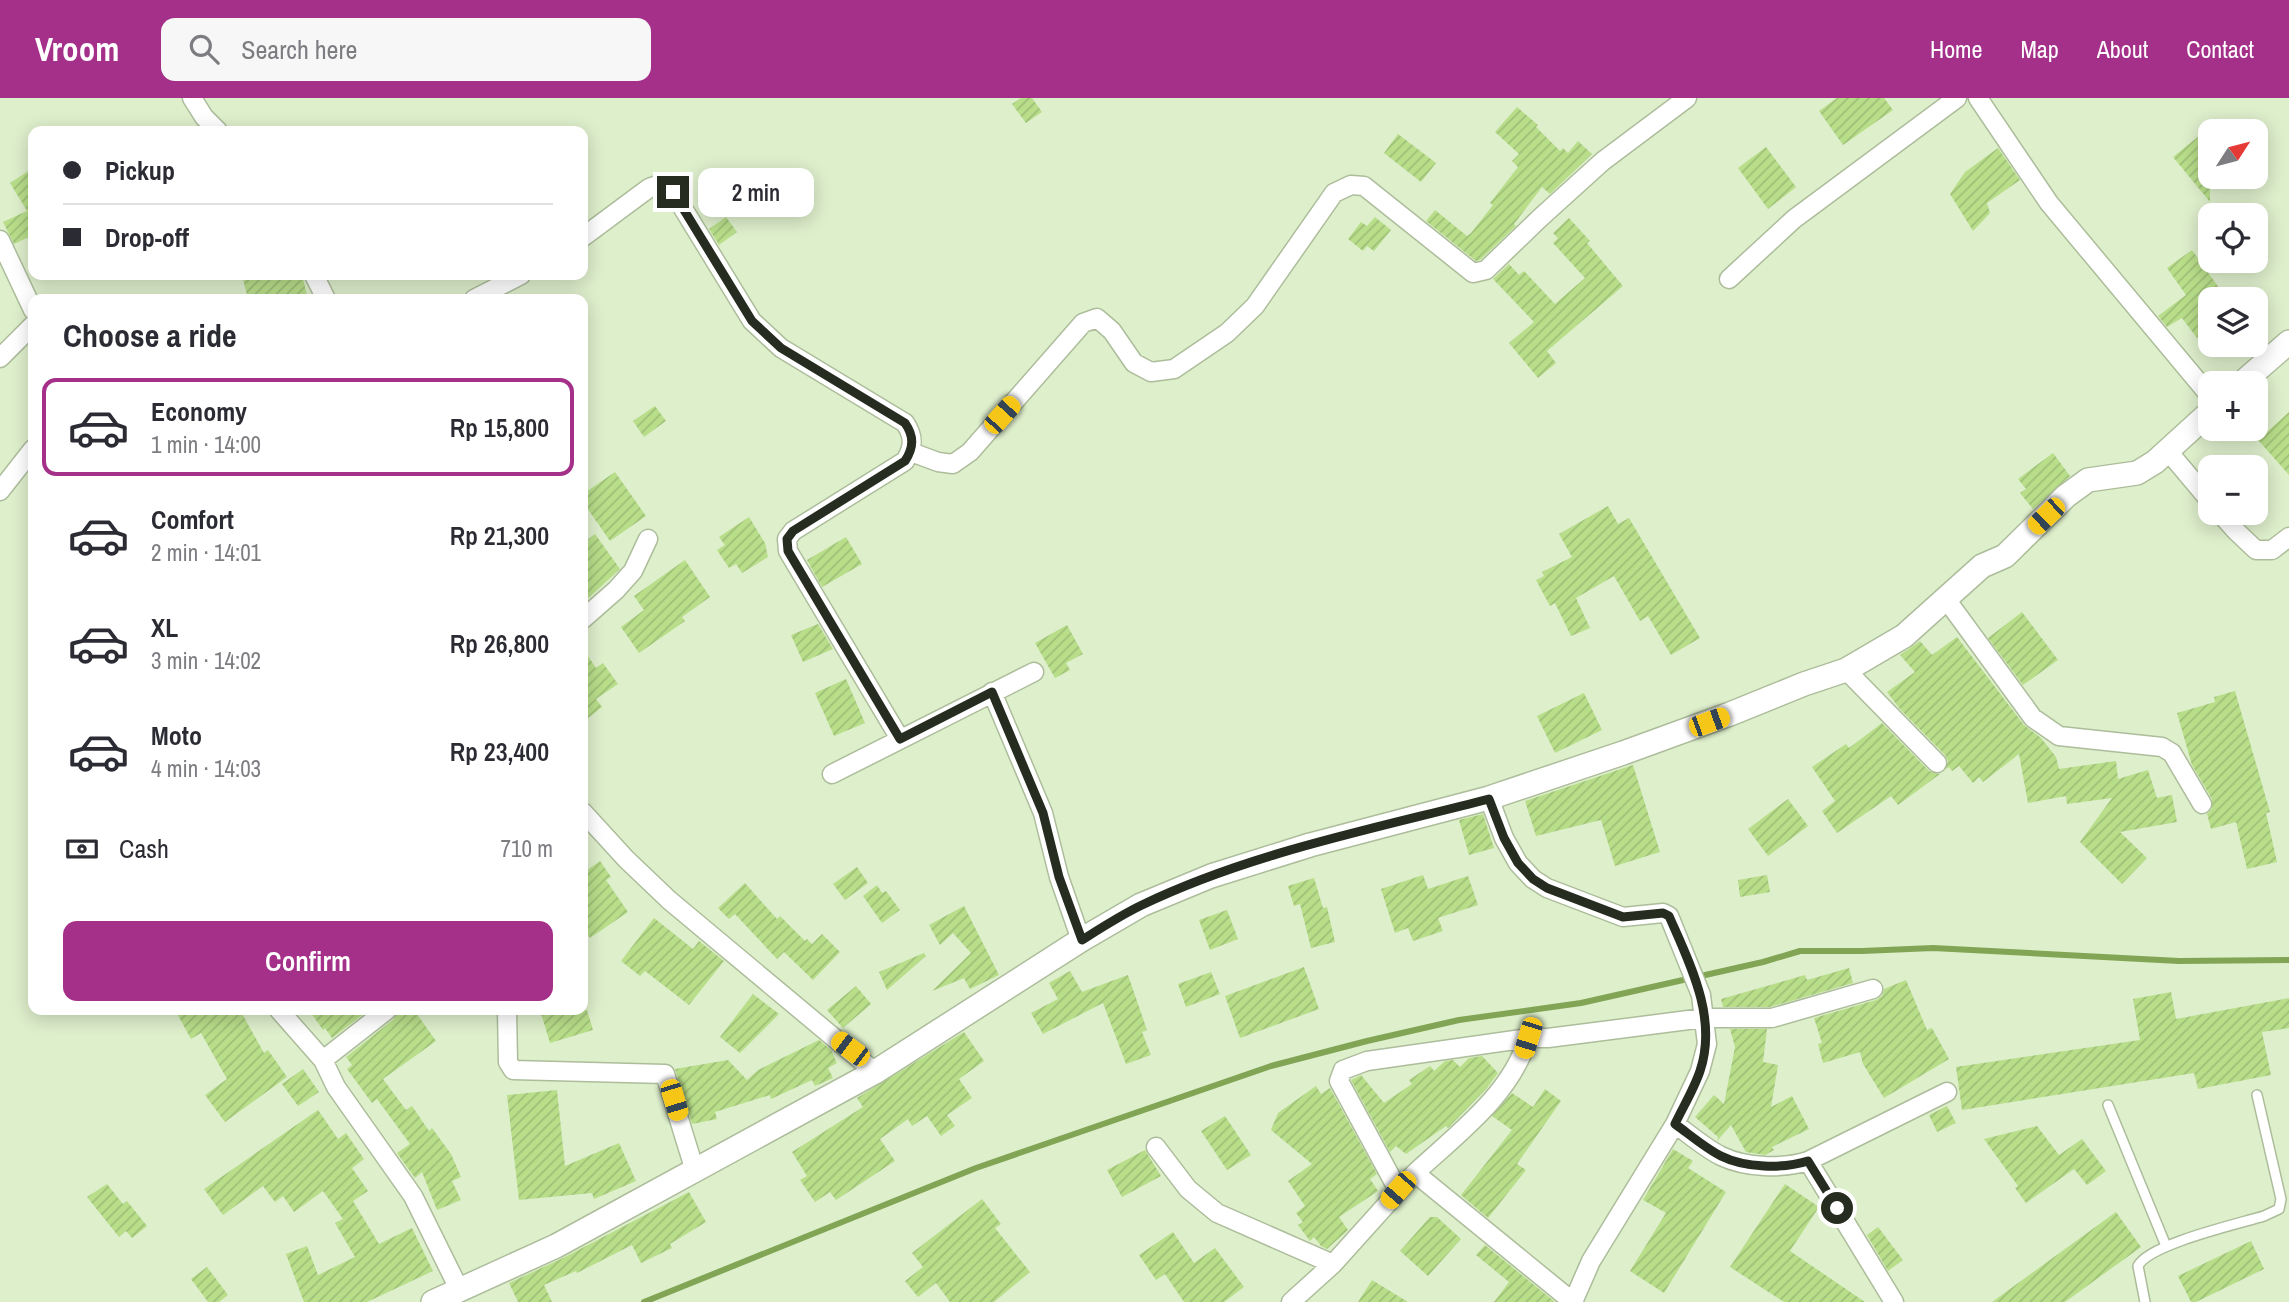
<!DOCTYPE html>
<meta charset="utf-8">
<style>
body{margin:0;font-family:"Archivo Narrow",sans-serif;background:#f7f7f7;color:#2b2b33;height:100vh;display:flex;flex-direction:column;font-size:26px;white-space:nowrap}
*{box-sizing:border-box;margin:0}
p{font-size:23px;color:#7c7c81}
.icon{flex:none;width:38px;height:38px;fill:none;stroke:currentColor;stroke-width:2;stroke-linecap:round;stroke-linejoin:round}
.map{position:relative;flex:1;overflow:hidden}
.details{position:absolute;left:28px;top:196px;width:560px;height:721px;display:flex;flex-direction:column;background:#fff;border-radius:14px;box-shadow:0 4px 18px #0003}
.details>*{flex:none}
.banner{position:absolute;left:28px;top:28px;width:560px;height:154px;border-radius:14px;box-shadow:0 4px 18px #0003;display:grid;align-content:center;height:154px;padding:0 35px;background:#fff}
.needle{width:46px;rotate:54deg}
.controls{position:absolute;left:2198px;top:21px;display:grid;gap:14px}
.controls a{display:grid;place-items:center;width:70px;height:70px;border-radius:14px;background:#fff;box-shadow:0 4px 18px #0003;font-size:35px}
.end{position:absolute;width:32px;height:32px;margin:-16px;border:9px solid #262c1f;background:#fff;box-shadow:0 0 0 4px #fff}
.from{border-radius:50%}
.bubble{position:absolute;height:49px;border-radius:14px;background:#fff;box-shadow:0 4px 18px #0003;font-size:23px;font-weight:600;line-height:49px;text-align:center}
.car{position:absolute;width:21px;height:42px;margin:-21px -10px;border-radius:9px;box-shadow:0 0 5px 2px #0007;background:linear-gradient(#f5c518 24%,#345 0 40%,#f5c518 0 76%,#345 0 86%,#f5c518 0)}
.banner b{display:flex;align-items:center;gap:24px;height:66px;font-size:26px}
.banner b+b{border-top:2px solid #e1e1e2}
.banner i{width:18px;height:18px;background:#2b2b33}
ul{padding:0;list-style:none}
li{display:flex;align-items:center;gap:21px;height:98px;margin:0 14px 10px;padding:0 21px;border:4px solid transparent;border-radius:14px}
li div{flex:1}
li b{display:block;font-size:26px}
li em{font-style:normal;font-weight:600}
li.selected{border-color:#a4308a}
li>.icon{width:63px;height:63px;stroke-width:1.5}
h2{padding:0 35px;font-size:32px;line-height:84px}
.pay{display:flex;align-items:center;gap:18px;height:77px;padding:0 35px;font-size:26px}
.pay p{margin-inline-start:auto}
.cta{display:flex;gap:14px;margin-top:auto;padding:14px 35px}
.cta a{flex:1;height:80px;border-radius:14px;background:#a4308a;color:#fff;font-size:28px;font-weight:600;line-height:80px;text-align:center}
header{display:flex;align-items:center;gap:42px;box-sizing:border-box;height:98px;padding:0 35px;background:#a4308a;color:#fff}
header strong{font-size:33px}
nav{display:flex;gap:38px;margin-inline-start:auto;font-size:24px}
.search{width:490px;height:63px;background:#f7f7f7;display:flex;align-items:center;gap:18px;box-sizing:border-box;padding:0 24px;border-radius:14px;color:#7c7c81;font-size:26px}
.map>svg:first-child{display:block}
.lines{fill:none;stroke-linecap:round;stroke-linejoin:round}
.stream{stroke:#81a554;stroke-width:6}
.building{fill:url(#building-hatch)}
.service-casing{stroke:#adbd9b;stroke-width:12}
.minor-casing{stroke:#adbd9b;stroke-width:21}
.tertiary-casing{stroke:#adbd9b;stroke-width:26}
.service{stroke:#fff;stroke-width:9}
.minor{stroke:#fff;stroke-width:18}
.tertiary{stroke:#fff;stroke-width:23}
.route{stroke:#262c1f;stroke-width:9}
</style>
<header>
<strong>Vroom</strong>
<div class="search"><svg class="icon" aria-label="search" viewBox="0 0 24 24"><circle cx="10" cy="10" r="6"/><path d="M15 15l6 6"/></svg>Search here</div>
<nav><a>Home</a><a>Map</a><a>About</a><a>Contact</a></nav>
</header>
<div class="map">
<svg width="2289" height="1204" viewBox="0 0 2289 1204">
<defs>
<pattern id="building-hatch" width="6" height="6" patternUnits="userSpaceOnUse" patternTransform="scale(1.75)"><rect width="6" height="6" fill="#b8de8a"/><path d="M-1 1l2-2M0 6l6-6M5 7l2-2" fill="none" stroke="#9ebf77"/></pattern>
</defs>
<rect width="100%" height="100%" fill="#deefcc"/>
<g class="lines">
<path class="stream" d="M 644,1204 L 976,1070 L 1271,968 L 1367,943 L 1459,922 L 1581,905 L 1763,864 L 1800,853 L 1862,853 L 1933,850 L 2179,863 L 2289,862"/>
</g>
<path class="building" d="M 1021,0 L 1032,0 L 1042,14 L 1026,25 L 1012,6 Z
M 1837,0 L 1884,0 L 1893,12 L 1843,47 L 1819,13 Z
M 1517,9 L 1538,27 L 1536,29 L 1560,53 L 1563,50 L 1568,55 L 1578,43 L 1592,56 L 1550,96 L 1542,89 L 1514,126 L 1516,128 L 1480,162 L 1476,163 L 1426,123 L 1435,112 L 1467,138 L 1471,135 L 1493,107 L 1490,105 L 1518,69 L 1512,63 L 1519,56 L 1495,34 Z
M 2210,29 L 2210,104 L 2173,59 Z
M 1398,36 L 1436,65 L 1421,84 L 1384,55 Z
M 1766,49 L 1796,89 L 1768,111 L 1738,70 Z
M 1998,50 L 2020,82 L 1987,105 L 1990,115 L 1973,133 L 1950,96 L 1965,74 Z
M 33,70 L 33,137 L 14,146 L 3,124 L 27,113 L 10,85 Z
M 726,119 L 737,134 L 719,147 L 709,131 Z
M 1375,119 L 1391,132 L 1374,153 L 1367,148 L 1363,153 L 1348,141 L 1361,124 L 1367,128 Z
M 1569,120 L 1590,143 L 1587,145 L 1623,188 L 1547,253 L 1556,265 L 1538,280 L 1509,245 L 1534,224 L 1493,181 L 1509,166 L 1519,177 L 1524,173 L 1555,206 L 1585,180 L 1553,145 L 1558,140 L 1553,135 Z
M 2192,152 L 2227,201 L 2210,201 L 2210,230 L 2197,240 L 2182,220 L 2167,229 L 2158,218 L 2186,197 L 2167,170 Z
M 242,177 L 302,177 L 308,201 L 248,201 Z
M 655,308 L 666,323 L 644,339 L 633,323 Z
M 2289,314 L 2289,377 L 2258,342 Z
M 2053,355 L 2070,378 L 2033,411 L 2020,395 L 2026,391 L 2018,381 Z
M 615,374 L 646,418 L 610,443 L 583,404 L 583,396 Z
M 1608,408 L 1618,426 L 1629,420 L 1700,540 L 1671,557 L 1648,518 L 1640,523 L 1614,478 L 1576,500 L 1590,530 L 1571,538 L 1555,505 L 1550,508 L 1536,482 L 1544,478 L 1542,474 L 1572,459 L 1559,436 Z
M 749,419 L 765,445 L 768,459 L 742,475 L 736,466 L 729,470 L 717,452 L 725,447 L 719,439 Z
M 595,436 L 620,471 L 583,505 L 583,445 Z
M 846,439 L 862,466 L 822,489 L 807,462 Z
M 685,462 L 710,499 L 682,519 L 685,523 L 639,555 L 621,529 L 644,512 L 634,498 Z
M 2022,514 L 2058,562 L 2023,587 L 1988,540 Z
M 818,526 L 833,551 L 803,564 L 791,537 Z
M 1067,527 L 1083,556 L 1066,565 L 1070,572 L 1055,580 L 1035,545 Z
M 1957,539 L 2024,627 L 2041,640 L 2056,659 L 2059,671 L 2116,663 L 2118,681 L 2148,672 L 2157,700 L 2172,697 L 2177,724 L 2120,734 L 2147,760 L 2122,786 L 2080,744 L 2112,700 L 2067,706 L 2066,698 L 2028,705 L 2019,656 L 1983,684 L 1979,679 L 1973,685 L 1959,668 L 1952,673 L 1949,669 L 1946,671 L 1948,663 L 1945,657 L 1900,611 L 1887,594 L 1915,574 L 1900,557 L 1920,543 L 1932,557 Z
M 583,551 L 596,570 L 603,565 L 618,586 L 596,601 L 602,609 L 583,624 Z
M 846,581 L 865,625 L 834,638 L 815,595 Z
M 2235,593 L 2270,714 L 2266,715 L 2277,764 L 2247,771 L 2236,724 L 2211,731 L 2207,716 L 2212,711 L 2212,701 L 2192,667 L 2177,615 L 2215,604 L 2214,599 Z
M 1584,595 L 1602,632 L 1555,655 L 1537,618 Z
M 1882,625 L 1929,673 L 1940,676 L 1898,707 L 1891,698 L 1837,735 L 1822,713 L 1835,703 L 1812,669 L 1846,646 L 1849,650 Z
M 1633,667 L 1660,754 L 1615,768 L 1601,722 L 1536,738 L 1525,703 Z
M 1788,701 L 1808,728 L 1768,758 L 1748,731 Z
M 1483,716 L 1494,750 L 1469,757 L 1459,722 Z
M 600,763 L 611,779 L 606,782 L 628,814 L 590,840 L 583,829 L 583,775 Z
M 857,769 L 868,785 L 845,802 L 833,786 Z
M 1423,777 L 1428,791 L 1468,778 L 1478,807 L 1438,820 L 1443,833 L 1413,843 L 1408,830 L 1395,835 L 1381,791 Z
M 1767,777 L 1770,794 L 1740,799 L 1738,782 Z
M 1314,780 L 1323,810 L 1327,809 L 1335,844 L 1311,850 L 1300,806 L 1294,808 L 1288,788 Z
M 745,785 L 777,821 L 780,818 L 805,843 L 807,841 L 812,846 L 822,836 L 840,854 L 813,882 L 784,854 L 777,861 L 735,816 L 729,821 L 718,810 Z
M 877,787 L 882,795 L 886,793 L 900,812 L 882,825 L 863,798 Z
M 964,808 L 999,877 L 970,891 L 964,880 L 932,893 L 971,855 L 953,835 L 940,847 L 929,827 Z
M 1227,812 L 1238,841 L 1210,852 L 1199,822 Z
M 654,820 L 693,851 L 699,843 L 724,863 L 689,907 L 645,873 L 640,878 L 621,863 Z
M 924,855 L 926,858 L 887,892 L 879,874 Z
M 1304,869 L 1319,911 L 1240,940 L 1225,898 Z
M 1849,870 L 1853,885 L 1770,909 L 1723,909 L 1721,901 L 1805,877 L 1807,882 Z
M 1070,873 L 1082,894 L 1128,877 L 1147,932 L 1142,934 L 1151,957 L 1126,966 L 1103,905 L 1043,936 L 1031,915 L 1058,901 L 1049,885 Z
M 1211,874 L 1220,896 L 1186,909 L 1178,886 Z
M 1906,882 L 1927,932 L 1932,930 L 1949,961 L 1884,1000 L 1863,966 L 1860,954 L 1823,965 L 1818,946 L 1822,945 L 1814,920 L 1876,902 L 1882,898 L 1884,891 Z
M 856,888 L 871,906 L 843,930 L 827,912 Z
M 2171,894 L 2176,921 L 2289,900 L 2289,930 L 2262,934 L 2271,977 L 2198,991 L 2194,975 L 1962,1012 L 1956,969 L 2140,942 L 2133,901 Z
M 753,896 L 779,916 L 740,955 L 720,939 Z
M 175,912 L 240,912 L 264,955 L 268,952 L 287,979 L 225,1024 L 205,997 L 227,981 L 201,935 L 191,941 Z
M 309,912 L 369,912 L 332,940 L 325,930 L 323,932 Z
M 398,912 L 414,912 L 436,943 L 383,981 L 406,1012 L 412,1008 L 429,1033 L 432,1030 L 451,1056 L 461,1079 L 452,1083 L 461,1102 L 437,1112 L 422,1074 L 415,1080 L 397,1055 L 410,1046 L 377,1001 L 372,1005 L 347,971 L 352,967 L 346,959 L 394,921 Z
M 540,912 L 587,912 L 593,932 L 550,945 Z
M 1730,931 L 1767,931 L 1763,964 L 1778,967 L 1771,1009 L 1792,998 L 1809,1031 L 1772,1049 L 1774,1052 L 1765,1057 L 1746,1054 L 1731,1027 L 1717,1043 L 1718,1039 L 1695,1019 L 1714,997 L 1724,1006 L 1735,949 Z
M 964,934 L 984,963 L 959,981 L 972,1000 L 947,1017 L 955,1028 L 941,1038 L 927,1018 L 912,1028 L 908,1021 L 880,1041 L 895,1063 L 836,1102 L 830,1094 L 815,1104 L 800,1082 L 807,1078 L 792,1054 L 863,1009 L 857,1000 Z
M 819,942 L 831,952 L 837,965 L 828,970 L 833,980 L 815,988 L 812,982 L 771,1001 L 770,997 L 715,1014 L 717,1021 L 692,1026 L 675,971 L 728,962 L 747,982 L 758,972 Z
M 1482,958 L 1498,975 L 1487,990 L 1448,1030 L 1446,1028 L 1406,1056 L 1396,1048 L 1390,1054 L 1351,982 L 1361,977 L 1384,1005 L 1412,986 L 1409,982 L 1430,968 L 1434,973 L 1445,963 L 1453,962 L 1460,969 L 1469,960 Z
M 303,971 L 319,994 L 298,1008 L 282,986 Z
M 1316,988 L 1321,996 L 1330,990 L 1377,1076 L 1370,1081 L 1378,1093 L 1339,1119 L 1348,1132 L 1327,1151 L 1321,1148 L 1314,1139 L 1310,1143 L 1298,1127 L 1303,1124 L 1296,1115 L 1305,1108 L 1288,1083 L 1312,1066 L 1271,1032 L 1278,1015 Z
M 1545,991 L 1561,1003 L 1517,1066 L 1526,1072 L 1488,1120 L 1461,1097 L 1512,1032 L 1492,1018 L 1512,995 L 1533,1009 Z
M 557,992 L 565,1068 L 619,1045 L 636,1083 L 594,1101 L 592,1095 L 519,1102 L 507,997 Z
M 1947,1008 L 1956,1025 L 1937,1034 L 1929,1017 Z
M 318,1012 L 338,1041 L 346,1035 L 364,1061 L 352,1070 L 368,1093 L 353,1103 L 379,1146 L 412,1130 L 433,1173 L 367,1204 L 304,1204 L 286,1156 L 307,1148 L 318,1177 L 355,1159 L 335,1125 L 343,1121 L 323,1093 L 294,1114 L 283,1098 L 275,1104 L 263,1088 L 223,1117 L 204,1091 Z
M 1225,1018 L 1251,1057 L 1227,1072 L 1201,1033 Z
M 2037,1028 L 2059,1057 L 2082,1041 L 2106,1073 L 2087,1087 L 2074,1071 L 2026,1105 L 2015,1090 L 2018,1088 L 1984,1041 Z
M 1673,1051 L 1693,1063 L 1688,1070 L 1726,1094 L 1664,1195 L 1630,1173 L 1666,1115 L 1643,1102 Z
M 1145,1052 L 1161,1078 L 1122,1099 L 1107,1072 Z
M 107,1086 L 123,1106 L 127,1103 L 147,1128 L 132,1140 L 126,1133 L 119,1139 L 87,1099 Z
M 1785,1086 L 1819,1109 L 1790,1153 L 1865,1204 L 1784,1204 L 1730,1169 Z
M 689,1094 L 706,1124 L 670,1146 L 672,1150 L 641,1165 L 632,1147 L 577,1175 L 576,1173 L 544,1187 L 552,1204 L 518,1204 L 509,1185 L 563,1160 Z
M 982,1101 L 1001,1126 L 995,1130 L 1030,1174 L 994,1204 L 950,1204 L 936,1185 L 918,1199 L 905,1183 L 923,1169 L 912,1155 Z
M 2116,1114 L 2141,1149 L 2065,1204 L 1992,1204 Z
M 1430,1119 L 1437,1119 L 1461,1141 L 1428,1178 L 1400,1153 Z
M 1878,1129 L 1903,1162 L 1888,1173 L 1867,1137 Z
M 1173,1134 L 1194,1165 L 1215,1150 L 1244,1189 L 1224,1204 L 1184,1204 L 1165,1176 L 1156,1182 L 1139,1157 Z
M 2251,1143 L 2264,1171 L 2196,1204 L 2191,1204 L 2178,1178 Z
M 1485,1147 L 1555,1204 L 1494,1204 L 1509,1184 L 1476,1157 Z
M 207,1169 L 228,1197 L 219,1204 L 208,1204 L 191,1181 Z
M 1372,1182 L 1408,1204 L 1358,1204 Z"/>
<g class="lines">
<defs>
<path id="service" d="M 2108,1007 L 2166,1148
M 2145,1204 L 2138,1168 C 2149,1146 2238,1126 2264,1118 L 2279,1111 L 2281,1101 L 2257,997"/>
<path id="minor" d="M 192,0 L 204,19 L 218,33
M 1978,0 L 2049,105 L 2210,298
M 583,139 L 649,90 C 660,85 664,86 673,94 L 752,223 L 781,250 L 905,325 C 914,338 914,349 905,363 L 793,433 L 787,441 L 788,453 L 900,641
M 0,142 L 33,212
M 314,177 L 326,201
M 1729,181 L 1794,121 L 1957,0
M 474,201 L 521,177
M 0,260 L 33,227
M 2167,352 L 2210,403
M 911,354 L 938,364 L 953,366 L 970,354 L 1083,225 L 1097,220 L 1112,233 L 1134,265 L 1151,274 L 1174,271 L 1227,235 L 1255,208 L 1334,95 L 1351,87 L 1364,88 L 1473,175 L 1486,172 L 1540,120 L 1603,63 L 1687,0
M 0,393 L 33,351
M 2220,415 L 2236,433 L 2256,452 L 2272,452 L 2289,439
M 1946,501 L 2033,620 L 2059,638 L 2162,649 L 2172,655 L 2202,706
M 583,521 L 616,492 L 633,473 L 648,441
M 1846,572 L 1937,665
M 992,594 L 1043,715 L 1059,779 L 1081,842
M 832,676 L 1034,574
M 1489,700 L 1504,740 L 1518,765 L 1533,781 L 1547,790 L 1623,819 L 1663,815 L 1669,818 L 1701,897 L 1707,946 L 1700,973 L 1675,1026 L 1591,1163 L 1573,1204
M 583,714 L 626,761 L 669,802 L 875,974
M 279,912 L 323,962 L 336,989 L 413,1098 L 460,1193
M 507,912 L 508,964 L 513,972 L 665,976 L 695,1073
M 323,962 L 387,912
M 1675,1026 C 1689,1036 1705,1050 1721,1058 C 1746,1070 1782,1071 1808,1063 L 1947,994
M 1156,1049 L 1188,1091 L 1217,1115 L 1333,1166
M 1808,1063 L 1894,1204
M 1415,1075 C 1457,1036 1511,997 1528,940
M 1398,1092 L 1339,983 L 1343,972 L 1367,963 L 1528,940 L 1548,940 L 1704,920 L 1772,920 L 1873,891
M 1291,1204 L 1333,1166 L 1415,1075 L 1573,1204"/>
<path id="tertiary" d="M 2242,285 L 2289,244
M 433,1204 L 556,1148 L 875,974 L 1081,842 L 1141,807 L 1211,778 L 1310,747 L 1489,700 L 1623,655 L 1730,616 L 1804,586 L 1846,572 L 1904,538 L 1982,468 L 2005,458 L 2066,398 L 2088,382 L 2137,375 L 2155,364 L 2210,314"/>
</defs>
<use href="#service" class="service-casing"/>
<use href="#minor" class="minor-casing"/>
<use href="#tertiary" class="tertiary-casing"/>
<use href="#service" class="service"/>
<use href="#minor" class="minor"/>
<use href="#tertiary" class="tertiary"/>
</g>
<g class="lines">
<path class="route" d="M 673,94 L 752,223 L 781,250 L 905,325 C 914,338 914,349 905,363 L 793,433 L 787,441 L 788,453 L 900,641 L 992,594 L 1043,715 L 1059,779 L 1082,842 C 1101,830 1121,817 1142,807 C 1250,755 1373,731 1489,701 L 1504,740 L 1518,765 L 1533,781 L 1547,790 L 1623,819 L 1663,815 L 1669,818 C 1690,866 1718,920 1700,973 C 1694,991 1683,1009 1675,1026 C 1689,1036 1705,1050 1721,1058 C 1745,1070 1783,1071 1808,1063 L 1837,1110"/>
</g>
</svg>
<div class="controls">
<a><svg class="needle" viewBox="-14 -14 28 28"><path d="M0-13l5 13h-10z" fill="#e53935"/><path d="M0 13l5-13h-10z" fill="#7c7c81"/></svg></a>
<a><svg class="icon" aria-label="locate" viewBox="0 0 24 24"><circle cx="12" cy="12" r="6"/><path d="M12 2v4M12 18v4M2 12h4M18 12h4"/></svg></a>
<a><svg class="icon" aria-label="layers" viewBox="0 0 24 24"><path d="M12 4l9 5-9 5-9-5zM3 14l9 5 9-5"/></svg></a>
<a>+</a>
<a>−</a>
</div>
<i class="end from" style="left:1837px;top:1110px"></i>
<i class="end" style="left:673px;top:94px"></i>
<div class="bubble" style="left:698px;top:70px;width:116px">2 min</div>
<i class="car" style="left:1002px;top:317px;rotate:42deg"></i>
<i class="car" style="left:2046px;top:418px;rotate:226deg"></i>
<i class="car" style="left:1709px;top:624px;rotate:70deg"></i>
<i class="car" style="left:1528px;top:940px;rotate:197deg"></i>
<i class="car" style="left:850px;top:951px;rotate:307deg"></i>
<i class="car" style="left:674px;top:1002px;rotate:163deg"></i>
<i class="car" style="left:1398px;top:1092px;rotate:221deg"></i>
<div class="banner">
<b><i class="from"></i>Pickup</b>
<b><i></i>Drop-off</b>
</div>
<section class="details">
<h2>Choose a ride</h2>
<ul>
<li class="selected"><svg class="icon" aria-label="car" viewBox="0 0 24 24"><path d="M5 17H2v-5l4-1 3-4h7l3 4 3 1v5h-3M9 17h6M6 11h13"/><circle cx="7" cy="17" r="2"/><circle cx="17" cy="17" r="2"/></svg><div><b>Economy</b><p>1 min · 14:00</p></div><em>Rp 15,800</em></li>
<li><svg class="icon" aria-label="car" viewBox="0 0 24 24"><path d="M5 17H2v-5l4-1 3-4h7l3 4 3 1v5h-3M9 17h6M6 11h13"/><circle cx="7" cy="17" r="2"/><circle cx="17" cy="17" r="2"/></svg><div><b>Comfort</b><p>2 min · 14:01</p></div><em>Rp 21,300</em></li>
<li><svg class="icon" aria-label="car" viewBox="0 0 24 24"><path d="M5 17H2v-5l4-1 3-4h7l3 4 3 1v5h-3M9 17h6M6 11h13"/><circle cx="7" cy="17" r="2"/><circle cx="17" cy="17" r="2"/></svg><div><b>XL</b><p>3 min · 14:02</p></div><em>Rp 26,800</em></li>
<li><svg class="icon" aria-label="car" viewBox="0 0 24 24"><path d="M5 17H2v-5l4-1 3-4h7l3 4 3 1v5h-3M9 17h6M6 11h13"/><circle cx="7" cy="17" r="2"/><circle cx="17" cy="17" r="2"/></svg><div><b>Moto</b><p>4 min · 14:03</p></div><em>Rp 23,400</em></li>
</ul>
<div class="pay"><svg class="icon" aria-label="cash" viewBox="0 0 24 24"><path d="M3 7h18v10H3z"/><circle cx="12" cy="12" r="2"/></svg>Cash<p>710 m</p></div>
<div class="cta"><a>Confirm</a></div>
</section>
</div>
